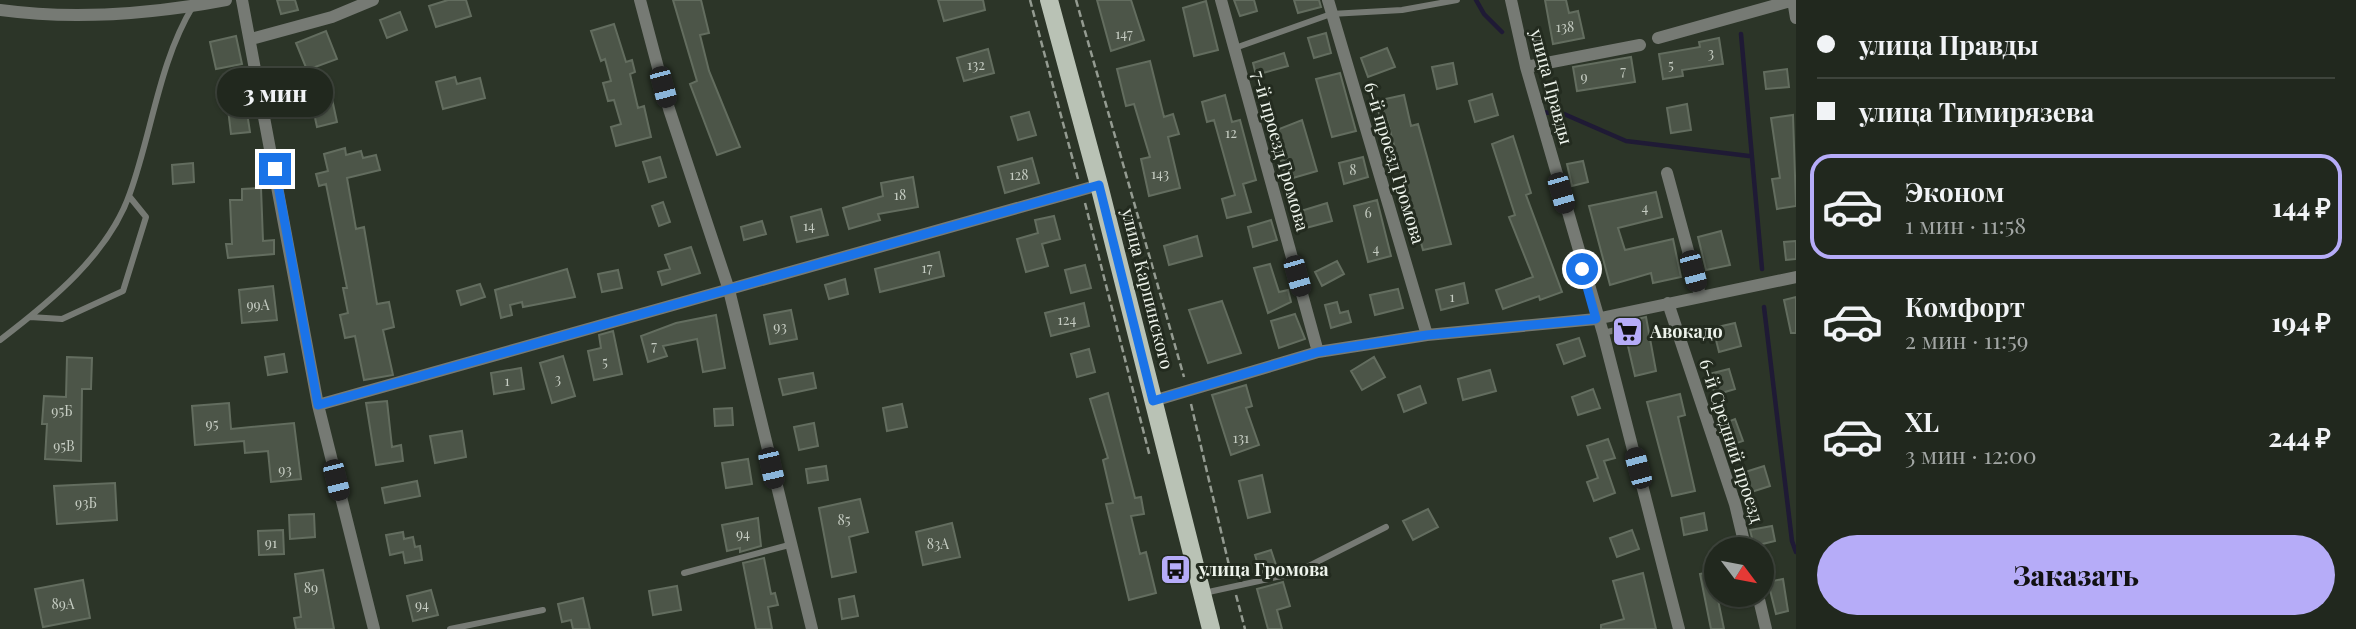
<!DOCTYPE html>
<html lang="ru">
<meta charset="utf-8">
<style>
body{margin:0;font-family:"Playfair Display",serif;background:#2d342b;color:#f1f3f6;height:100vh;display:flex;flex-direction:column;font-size:26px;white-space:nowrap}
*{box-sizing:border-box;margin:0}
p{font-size:23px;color:#a2a6a4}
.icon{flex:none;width:38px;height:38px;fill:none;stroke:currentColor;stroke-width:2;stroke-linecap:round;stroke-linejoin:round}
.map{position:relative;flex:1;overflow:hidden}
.side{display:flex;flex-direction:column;background:#21281e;width:560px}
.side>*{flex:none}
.hud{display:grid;align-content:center;height:154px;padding:0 21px;background:#21281e}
.needle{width:46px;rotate:122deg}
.tools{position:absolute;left:1704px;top:537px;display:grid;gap:14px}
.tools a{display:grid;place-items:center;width:70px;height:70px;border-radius:50%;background:#21281e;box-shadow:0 2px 5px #0004,0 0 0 2px #3e443c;font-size:35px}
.end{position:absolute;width:32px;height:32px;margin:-16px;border:9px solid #1a73e8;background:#fff;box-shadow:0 0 0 4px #fff}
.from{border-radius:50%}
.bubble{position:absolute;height:49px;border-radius:24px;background:#21281e;box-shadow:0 2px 5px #0004,0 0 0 2px #3e443c;font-size:23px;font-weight:800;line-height:49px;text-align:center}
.car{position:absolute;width:21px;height:42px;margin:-21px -10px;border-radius:9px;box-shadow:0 0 5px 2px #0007;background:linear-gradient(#222 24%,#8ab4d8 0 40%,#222 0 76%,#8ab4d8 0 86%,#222 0)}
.hud b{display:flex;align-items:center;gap:24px;height:66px;font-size:26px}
.hud b+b{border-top:2px solid #3e443c}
.hud i{width:18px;height:18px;background:#f1f3f6}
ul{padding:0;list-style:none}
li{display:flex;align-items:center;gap:21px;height:105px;margin:0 14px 10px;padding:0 7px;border:4px solid transparent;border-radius:21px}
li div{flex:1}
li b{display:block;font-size:26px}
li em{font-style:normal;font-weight:800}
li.selected{border-color:#b6acf8}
li>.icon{width:63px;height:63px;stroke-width:1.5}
.primary-button{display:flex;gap:14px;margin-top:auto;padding:14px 21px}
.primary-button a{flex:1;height:80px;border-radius:42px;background:#b6acf8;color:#111;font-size:28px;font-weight:800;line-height:80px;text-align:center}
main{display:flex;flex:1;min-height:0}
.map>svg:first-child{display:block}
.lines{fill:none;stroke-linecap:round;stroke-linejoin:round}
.stream{stroke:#1f1a35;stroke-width:4.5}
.building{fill:#4c5548;stroke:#636d5f;stroke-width:2}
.path{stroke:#949b91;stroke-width:2.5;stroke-dasharray:7 3.5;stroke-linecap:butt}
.lane{stroke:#767a74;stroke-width:6}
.street{stroke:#767a74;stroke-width:12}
.primary{stroke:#b9c2b5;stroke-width:18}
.route{stroke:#1a73e8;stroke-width:9}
.labels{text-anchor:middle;stroke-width:6;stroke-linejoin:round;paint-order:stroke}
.number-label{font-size:14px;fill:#c5ccc2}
.street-label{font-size:18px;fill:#edf3eb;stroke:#232b1f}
.poi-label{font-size:18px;font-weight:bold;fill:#edf3eb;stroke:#232b1f;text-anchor:start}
</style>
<main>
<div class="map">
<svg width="1796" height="629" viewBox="0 0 1796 629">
<rect width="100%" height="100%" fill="#2c3528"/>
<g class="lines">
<path class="stream" d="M 1476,0 L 1484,14 L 1502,32
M 1741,34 L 1762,269
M 1540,112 L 1564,114 L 1626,141 L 1749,156
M 1764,307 L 1792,541 L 1796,552"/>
</g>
<path class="building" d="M 277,0 L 295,0 L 298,10 L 281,14 Z
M 448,0 L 466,0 L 471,16 L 436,27 L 429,6 Z
M 673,0 L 701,0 L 709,33 L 700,35 L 709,71 L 740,147 L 717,155 L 690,84 L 697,81 Z
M 938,0 L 983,0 L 985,10 L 944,21 Z
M 1097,0 L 1131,0 L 1144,40 L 1111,51 Z
M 1234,0 L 1254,0 L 1257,11 L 1240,16 Z
M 1294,0 L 1319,0 L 1321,7 L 1298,13 Z
M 1545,0 L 1566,0 L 1569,13 L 1578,11 L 1584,38 L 1553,44 Z
M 1206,1 L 1218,50 L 1194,56 L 1183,8 Z
M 400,12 L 407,30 L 387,38 L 380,20 Z
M 614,24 L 626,62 L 632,60 L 635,72 L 630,74 L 638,108 L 644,106 L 651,137 L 616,146 L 611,127 L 621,124 L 614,100 L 608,101 L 603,83 L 611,81 L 605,59 L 601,61 L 591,31 Z
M 326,31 L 337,59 L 307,70 L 296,43 Z
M 1326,33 L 1331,53 L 1314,58 L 1308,38 Z
M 236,36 L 242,64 L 216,69 L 210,42 Z
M 1719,38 L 1723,64 L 1682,70 L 1683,76 L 1663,79 L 1659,54 L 1700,47 L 1699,42 Z
M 1387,48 L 1395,67 L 1368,77 L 1361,58 Z
M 988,49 L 994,73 L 964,81 L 957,58 Z
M 1284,53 L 1288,66 L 1256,75 L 1253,63 Z
M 1631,57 L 1635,82 L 1577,91 L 1573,67 Z
M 1150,61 L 1164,117 L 1173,114 L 1179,134 L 1168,137 L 1180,188 L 1149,196 L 1141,159 L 1150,157 L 1134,104 L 1126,106 L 1117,69 Z
M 1453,63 L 1457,84 L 1437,89 L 1432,67 Z
M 1787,69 L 1789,87 L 1766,89 L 1764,72 Z
M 1340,73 L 1356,131 L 1332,137 L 1316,79 Z
M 455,77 L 457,84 L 480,78 L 485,98 L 443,109 L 436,82 Z
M 1492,94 L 1498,115 L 1475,122 L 1469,101 Z
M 1225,95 L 1232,122 L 1240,120 L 1256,180 L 1243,184 L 1251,212 L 1227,218 L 1222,199 L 1235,195 L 1214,120 L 1207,122 L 1202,102 Z
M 1404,95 L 1411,126 L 1418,124 L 1451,244 L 1423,250 L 1387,120 L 1381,121 L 1376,101 Z
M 332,99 L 337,122 L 317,127 L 312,104 Z
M 1687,104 L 1691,130 L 1671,133 L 1667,108 Z
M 246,106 L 250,132 L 231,134 L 228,109 Z
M 1029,112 L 1036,135 L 1018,140 L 1011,117 Z
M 1793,115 L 1796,206 L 1777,209 L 1772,179 L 1780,178 L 1771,118 Z
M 1302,120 L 1317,171 L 1286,180 L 1281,161 L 1284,160 L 1274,131 Z
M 1513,136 L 1531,193 L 1526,195 L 1562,292 L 1540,300 L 1539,296 L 1503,309 L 1496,290 L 1533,277 L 1509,217 L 1515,215 L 1492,144 Z
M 345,148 L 346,155 L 361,151 L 363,158 L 376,155 L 380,170 L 347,178 L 356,229 L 364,227 L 377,304 L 389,302 L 394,327 L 383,330 L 393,375 L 364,380 L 355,336 L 345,338 L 340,315 L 348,313 L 343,288 L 347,288 L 326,184 L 319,186 L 316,174 L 328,171 L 324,154 Z
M 660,157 L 666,177 L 649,182 L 643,162 Z
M 1363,157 L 1368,177 L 1344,184 L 1339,163 Z
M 1032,158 L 1039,183 L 1005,193 L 998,167 Z
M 1583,161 L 1588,182 L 1572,186 L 1567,164 Z
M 193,163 L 194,182 L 173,184 L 172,165 Z
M 913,177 L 918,207 L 878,214 L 880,220 L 849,229 L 843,208 L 883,196 L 881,183 Z
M 261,188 L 263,241 L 274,240 L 274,254 L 228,258 L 226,244 L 232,244 L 230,200 L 242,200 L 242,189 Z
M 1656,192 L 1662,217 L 1618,228 L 1625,250 L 1673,239 L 1681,277 L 1653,283 L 1651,273 L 1610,285 L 1589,206 Z
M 1377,200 L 1391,256 L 1368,262 L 1354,206 Z
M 663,202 L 670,222 L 659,226 L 652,206 Z
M 1327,203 L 1332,221 L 1306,228 L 1301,211 Z
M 821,209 L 828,235 L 797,242 L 791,217 Z
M 1054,216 L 1060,239 L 1042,244 L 1048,266 L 1026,272 L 1017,239 L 1038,233 L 1035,220 Z
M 1271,220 L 1277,240 L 1253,247 L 1248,227 Z
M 762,221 L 766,234 L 744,240 L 741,227 Z
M 1721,231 L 1730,265 L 1706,270 L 1698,237 Z
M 1197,236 L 1202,256 L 1169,265 L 1164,246 Z
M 1796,241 L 1796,259 L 1786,260 L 1784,242 Z
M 691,247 L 700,273 L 662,285 L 658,272 L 670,269 L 665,255 Z
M 939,252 L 944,276 L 880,292 L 875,269 Z
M 1337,261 L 1344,274 L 1322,286 L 1315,272 Z
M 1270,264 L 1279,292 L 1288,290 L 1291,302 L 1268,313 L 1254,268 Z
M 1085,265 L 1091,288 L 1071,293 L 1065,270 Z
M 567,269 L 575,297 L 523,307 L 522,302 L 510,305 L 512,315 L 501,318 L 495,290 Z
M 618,270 L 622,288 L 602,292 L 598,274 Z
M 845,279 L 848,294 L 829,299 L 825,285 Z
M 1464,283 L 1468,303 L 1441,310 L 1436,290 Z
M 480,284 L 485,297 L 461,305 L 457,291 Z
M 273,286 L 277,320 L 242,323 L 239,290 Z
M 1398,289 L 1403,308 L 1375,315 L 1370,295 Z
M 1796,297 L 1796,333 L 1791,333 L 1784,300 Z
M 1222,301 L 1241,353 L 1208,363 L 1189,310 Z
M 1337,302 L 1340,313 L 1348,311 L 1351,322 L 1331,328 L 1325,305 Z
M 1084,303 L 1089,326 L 1051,336 L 1045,313 Z
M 791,310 L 797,339 L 770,344 L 764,315 Z
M 1295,314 L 1305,339 L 1279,348 L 1271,321 Z
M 716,315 L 725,368 L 703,372 L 697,339 L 663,346 L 667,356 L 648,362 L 641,336 L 676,323 Z
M 1646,317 L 1656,371 L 1635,376 L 1627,342 L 1621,344 L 1621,328 L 1616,324 Z
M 1735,323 L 1741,346 L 1719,352 L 1713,328 Z
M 613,331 L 622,374 L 594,380 L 588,351 L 601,348 L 599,335 Z
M 1579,338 L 1585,356 L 1564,364 L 1557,345 Z
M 1089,349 L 1095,372 L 1077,377 L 1071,354 Z
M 284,354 L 287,372 L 268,375 L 265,357 Z
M 563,356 L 575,396 L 552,403 L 540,363 Z
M 67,357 L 92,358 L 91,389 L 82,389 L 81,461 L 45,459 L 47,424 L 42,424 L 44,396 L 66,397 Z
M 1374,357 L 1385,377 L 1362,390 L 1351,371 Z
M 521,368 L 524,389 L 494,394 L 491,373 Z
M 1729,369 L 1735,389 L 1715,395 L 1709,374 Z
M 1490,370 L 1496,391 L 1463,400 L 1458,379 Z
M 813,373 L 816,388 L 783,395 L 779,379 Z
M 1246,385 L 1252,406 L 1246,408 L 1259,445 L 1231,455 L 1212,395 Z
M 1420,386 L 1426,403 L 1404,412 L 1398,395 Z
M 1593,389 L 1600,408 L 1578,415 L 1572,397 Z
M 1108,393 L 1135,498 L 1141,497 L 1144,514 L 1131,516 L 1140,554 L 1146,552 L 1156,593 L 1129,600 L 1106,504 L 1113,503 L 1103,460 L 1108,458 L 1090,399 Z
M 1680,394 L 1685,415 L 1678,417 L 1695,491 L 1672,496 L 1647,402 Z
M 387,401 L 392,447 L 401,445 L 403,461 L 376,465 L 366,403 Z
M 229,403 L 231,429 L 294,423 L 301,479 L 271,482 L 268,451 L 245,453 L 244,441 L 195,445 L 192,406 Z
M 902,404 L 907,427 L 887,431 L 883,408 Z
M 732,408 L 733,425 L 715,426 L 714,409 Z
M 1735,419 L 1743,441 L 1728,446 L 1720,425 Z
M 814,423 L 818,446 L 799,450 L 794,427 Z
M 462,431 L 466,457 L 435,463 L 430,436 Z
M 1608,439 L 1615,458 L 1604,461 L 1615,493 L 1594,501 L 1587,482 L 1598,478 L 1587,446 Z
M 748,459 L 752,484 L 726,488 L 722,463 Z
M 826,466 L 828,480 L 808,483 L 806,469 Z
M 1764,466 L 1770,486 L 1745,494 L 1739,474 Z
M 1262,475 L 1270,512 L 1248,518 L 1239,481 Z
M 417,481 L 420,496 L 385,503 L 382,488 Z
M 115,483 L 117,520 L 57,524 L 54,486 Z
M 860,499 L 868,532 L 849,537 L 856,572 L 832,577 L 819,508 Z
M 1428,509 L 1438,527 L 1413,540 L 1403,521 Z
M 1704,513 L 1707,530 L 1684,535 L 1681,518 Z
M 314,514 L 315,537 L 290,539 L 289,515 Z
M 758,518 L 761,546 L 740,552 L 740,548 L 727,551 L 722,525 Z
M 952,523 L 960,557 L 923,565 L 916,532 Z
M 1772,526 L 1775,541 L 1754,546 L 1750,530 Z
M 283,530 L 284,554 L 259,555 L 258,531 Z
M 1632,530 L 1639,549 L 1617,557 L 1610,538 Z
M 403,532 L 404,539 L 413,537 L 415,547 L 420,546 L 422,560 L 405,563 L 403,552 L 390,555 L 386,535 Z
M 1271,550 L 1278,571 L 1261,575 L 1255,555 Z
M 764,558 L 771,594 L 775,593 L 778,605 L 768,607 L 772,629 L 756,629 L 743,563 Z
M 323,570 L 334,629 L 296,629 L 294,618 L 301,617 L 295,574 Z
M 1717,570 L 1717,595 L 1724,629 L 1711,629 L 1700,574 Z
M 1643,573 L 1656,629 L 1601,629 L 1601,625 L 1624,619 L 1613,581 Z
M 1783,579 L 1788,611 L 1776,614 L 1768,582 Z
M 83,580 L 90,618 L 43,627 L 35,589 Z
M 1283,582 L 1290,606 L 1277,610 L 1282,629 L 1268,629 L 1257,589 Z
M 677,586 L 681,610 L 653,615 L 649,591 Z
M 431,590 L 438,615 L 413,621 L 407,596 Z
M 854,596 L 858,616 L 842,619 L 839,599 Z
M 583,598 L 590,629 L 573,629 L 571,620 L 562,622 L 558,604 Z"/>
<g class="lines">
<path class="path" d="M 1030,0 L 1078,179
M 1076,0 L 1184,377
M 1085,203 L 1150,457
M 1191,404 L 1232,578
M 1236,595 L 1245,629"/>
<path class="lane" d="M 1235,48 L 1331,14 L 1402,10 L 1457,0
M 30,317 L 62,319 L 123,291 L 146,217 L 129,196
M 1603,333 L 1616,330
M 0,340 C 50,302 109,254 130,193 C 152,132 159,62 193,6
M 684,573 L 789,545
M 1204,593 L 1295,573 L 1386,527
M 450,629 L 543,610"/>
<path class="street" d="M 242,0 L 318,405 L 374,629
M 640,0 L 669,109 L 729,290 L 812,629
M 1221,0 L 1318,352
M 1328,0 L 1427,335
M 1511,0 L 1526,67 L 1603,333 L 1679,629
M 1793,0 L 1796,18
M 0,10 C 74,20 152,14 226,0
M 1658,38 L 1794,0
M 251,39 L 332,17 L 373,0
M 1526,67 L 1640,45
M 1667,173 L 1700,295
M 1668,303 L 1735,504 L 1746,550
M 1153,401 L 1318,352 L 1427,335 L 1596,319 L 1796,277
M 318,405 L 1099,185
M 1758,595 L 1766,629"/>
<path class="primary" d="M 1049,0 L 1099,185 L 1211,629"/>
</g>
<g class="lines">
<path class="route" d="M 275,169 L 318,405 L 1099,185 L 1153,401 L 1318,352 L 1427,335 L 1596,319 L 1582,269"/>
</g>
<defs>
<symbol id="supermarket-square" viewBox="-11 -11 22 22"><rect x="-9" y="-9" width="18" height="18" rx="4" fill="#b6acf8" stroke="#232b1f"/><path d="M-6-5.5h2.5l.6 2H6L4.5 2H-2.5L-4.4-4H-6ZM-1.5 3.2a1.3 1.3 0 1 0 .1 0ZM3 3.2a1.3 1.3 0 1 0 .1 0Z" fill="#111"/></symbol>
<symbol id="bus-square" viewBox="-11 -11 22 22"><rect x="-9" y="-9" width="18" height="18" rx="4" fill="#b6acf8" stroke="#232b1f"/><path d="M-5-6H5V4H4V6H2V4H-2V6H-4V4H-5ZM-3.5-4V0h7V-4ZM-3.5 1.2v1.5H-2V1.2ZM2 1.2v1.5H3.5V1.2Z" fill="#111"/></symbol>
</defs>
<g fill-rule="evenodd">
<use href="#supermarket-square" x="1610" y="314" width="35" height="35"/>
<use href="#bus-square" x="1158" y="552" width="35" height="35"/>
</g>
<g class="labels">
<g class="number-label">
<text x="1565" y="32">138</text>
<text x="1124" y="39">147</text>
<text x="1711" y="58">3</text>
<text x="976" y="70">132</text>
<text x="1671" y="70">5</text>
<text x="1623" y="76">7</text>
<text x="1584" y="82">9</text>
<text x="1231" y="138">12</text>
<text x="1353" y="175">8</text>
<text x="1160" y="179">143</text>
<text x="1019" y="180">128</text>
<text x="900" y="200">18</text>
<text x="1645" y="213">4</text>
<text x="1368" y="218">6</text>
<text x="809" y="231">14</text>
<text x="1376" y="254">4</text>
<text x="927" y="273">17</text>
<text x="1452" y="302">1</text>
<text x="258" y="310">99А</text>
<text x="1067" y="325">124</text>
<text x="780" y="332">93</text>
<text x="654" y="351">7</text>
<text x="605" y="367">5</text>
<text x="558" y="384">3</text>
<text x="507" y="386">1</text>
<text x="62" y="416">95Б</text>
<text x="212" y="429">95</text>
<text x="1241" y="443">131</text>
<text x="64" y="451">95В</text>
<text x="285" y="475">93</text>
<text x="86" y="508">93Б</text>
<text x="844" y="525">85</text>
<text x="743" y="539">94</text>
<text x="271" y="548">91</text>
<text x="938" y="549">83А</text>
<text x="311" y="593">89</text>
<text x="63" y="609">89А</text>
<text x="422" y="610">94</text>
</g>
<g class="street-label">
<text transform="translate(1551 87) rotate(75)" y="6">улица Правды</text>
<text transform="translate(1280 151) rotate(74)" y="6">7-й проезд Громова</text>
<text transform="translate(1394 163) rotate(73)" y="6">6-й проезд Громова</text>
<text transform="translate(1147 289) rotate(76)" y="6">улица Карпинского</text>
<text transform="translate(1731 441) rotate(72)" y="6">6-й Средний проезд</text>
</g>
<g class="poi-label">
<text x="1650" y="338">Авокадо</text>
<text x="1199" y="576">улица Громова</text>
</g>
</g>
</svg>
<div class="tools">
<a><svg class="needle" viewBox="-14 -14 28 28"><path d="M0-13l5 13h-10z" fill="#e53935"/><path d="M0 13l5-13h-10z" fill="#a2a6a4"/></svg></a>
</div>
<i class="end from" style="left:1582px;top:269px"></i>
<i class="end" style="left:275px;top:169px"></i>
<div class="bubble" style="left:217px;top:68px;width:116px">3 мин</div>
<i class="car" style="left:663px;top:87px;rotate:165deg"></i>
<i class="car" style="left:1561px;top:193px;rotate:164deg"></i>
<i class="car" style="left:1693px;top:271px;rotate:165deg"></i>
<i class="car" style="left:1297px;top:276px;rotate:164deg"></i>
<i class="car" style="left:771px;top:468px;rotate:167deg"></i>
<i class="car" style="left:1638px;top:468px;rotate:345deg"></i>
<i class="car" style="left:336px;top:480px;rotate:166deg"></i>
</div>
<section class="side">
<div class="hud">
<b><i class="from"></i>улица Правды</b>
<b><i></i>улица Тимирязева</b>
</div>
<ul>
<li class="selected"><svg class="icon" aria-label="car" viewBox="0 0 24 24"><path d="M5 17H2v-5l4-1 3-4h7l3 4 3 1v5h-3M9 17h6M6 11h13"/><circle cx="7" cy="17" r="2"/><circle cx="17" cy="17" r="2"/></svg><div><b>Эконом</b><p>1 мин · 11:58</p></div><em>144 ₽</em></li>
<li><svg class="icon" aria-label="car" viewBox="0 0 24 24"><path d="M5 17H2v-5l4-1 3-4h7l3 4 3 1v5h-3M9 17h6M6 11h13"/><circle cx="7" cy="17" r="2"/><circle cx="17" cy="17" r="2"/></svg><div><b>Комфорт</b><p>2 мин · 11:59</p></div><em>194 ₽</em></li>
<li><svg class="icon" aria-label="car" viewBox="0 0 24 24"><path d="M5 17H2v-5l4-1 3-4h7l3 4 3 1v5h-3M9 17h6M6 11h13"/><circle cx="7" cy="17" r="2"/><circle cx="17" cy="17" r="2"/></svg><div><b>XL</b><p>3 мин · 12:00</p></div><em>244 ₽</em></li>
</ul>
<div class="primary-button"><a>Заказать</a></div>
</section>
</main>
